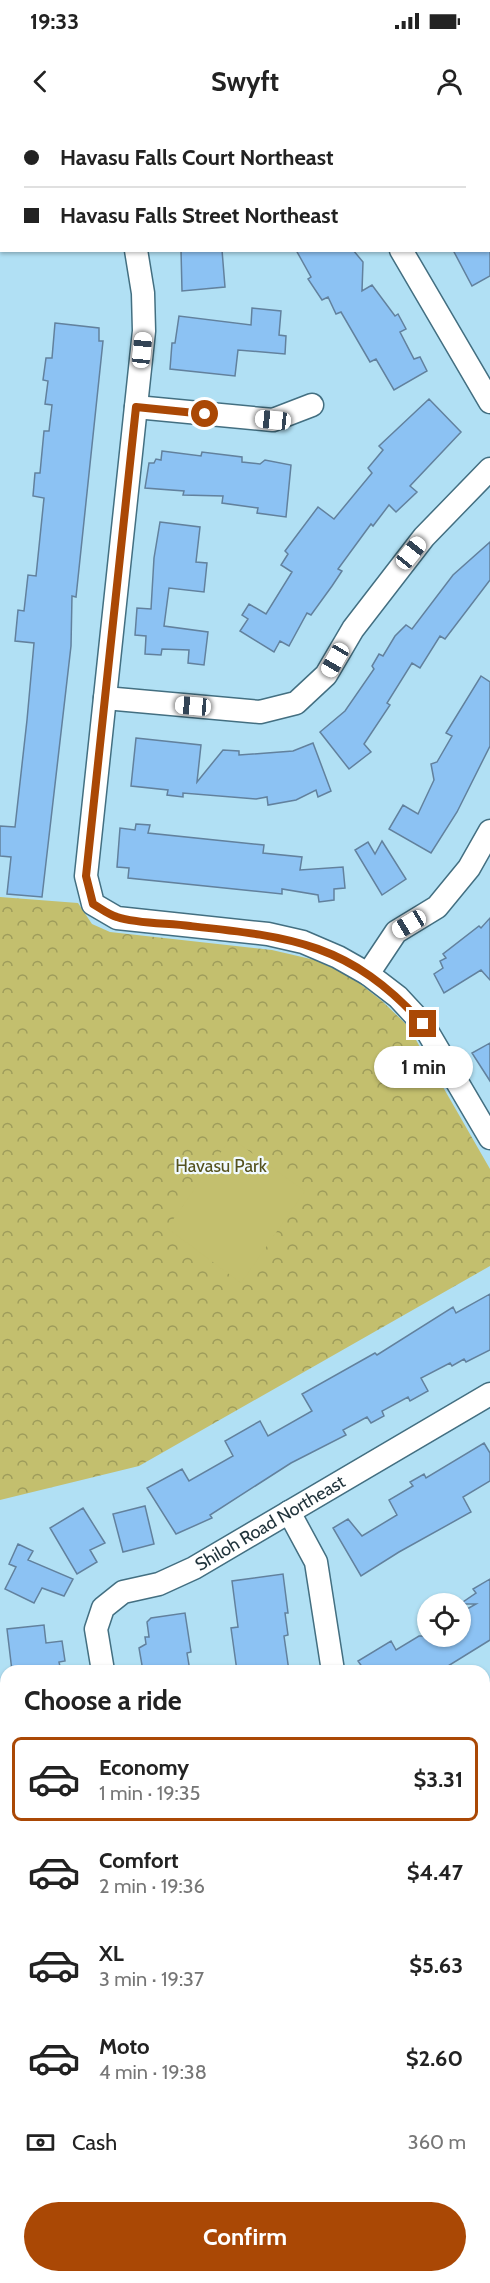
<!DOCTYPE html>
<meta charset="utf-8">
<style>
body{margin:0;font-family:Cabin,sans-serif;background:#f2f2f2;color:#222;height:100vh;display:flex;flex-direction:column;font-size:22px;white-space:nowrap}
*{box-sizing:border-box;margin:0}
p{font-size:20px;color:#767676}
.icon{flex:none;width:33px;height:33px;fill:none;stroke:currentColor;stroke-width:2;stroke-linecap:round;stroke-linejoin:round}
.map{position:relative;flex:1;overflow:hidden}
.details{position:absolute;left:0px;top:1545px;width:490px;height:618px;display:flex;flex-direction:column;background:#fff;border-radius:18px 18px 0 0;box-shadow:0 2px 4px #0004}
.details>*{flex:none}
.hud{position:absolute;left:0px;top:0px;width:490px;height:132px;box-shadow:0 2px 4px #0004;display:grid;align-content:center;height:132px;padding:0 24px;background:#fff}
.controls{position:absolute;left:417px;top:1473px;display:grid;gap:12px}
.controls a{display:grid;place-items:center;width:54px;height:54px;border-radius:50%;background:#fff;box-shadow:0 2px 4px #0004;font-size:30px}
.end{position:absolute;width:27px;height:27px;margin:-14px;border:8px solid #aa4805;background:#fff;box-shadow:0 0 0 3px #fff}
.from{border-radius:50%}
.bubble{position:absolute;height:42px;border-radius:21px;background:#fff;box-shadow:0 2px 4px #0004;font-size:20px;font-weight:700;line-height:42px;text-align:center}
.car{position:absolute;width:18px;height:36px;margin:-18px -9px;border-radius:8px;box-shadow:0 0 4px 2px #0007;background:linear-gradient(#fff 24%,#345 0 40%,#fff 0 76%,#345 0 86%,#fff 0)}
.hud b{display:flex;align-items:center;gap:21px;height:57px;font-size:22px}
.hud b+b{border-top:2px solid #e0e0e0}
.hud i{width:15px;height:15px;background:#222}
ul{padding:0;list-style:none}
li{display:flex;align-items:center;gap:18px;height:84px;margin:0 12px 9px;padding:0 12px;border:3px solid transparent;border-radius:9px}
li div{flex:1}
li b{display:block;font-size:22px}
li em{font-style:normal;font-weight:700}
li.active{border-color:#aa4805}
li>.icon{width:54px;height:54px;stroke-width:1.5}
h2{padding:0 24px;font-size:27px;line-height:72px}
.pay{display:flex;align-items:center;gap:15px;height:66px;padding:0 24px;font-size:22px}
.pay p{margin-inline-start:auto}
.cta{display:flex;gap:12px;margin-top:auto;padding:12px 24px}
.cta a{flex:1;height:69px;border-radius:36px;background:#aa4805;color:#fff;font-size:24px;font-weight:700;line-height:69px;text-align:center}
.status{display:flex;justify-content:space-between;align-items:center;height:42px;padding:0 30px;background:#fff;direction:ltr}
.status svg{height:16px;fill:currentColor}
header{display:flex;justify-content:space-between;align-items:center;height:78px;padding:0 24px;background:#fff;font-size:27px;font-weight:700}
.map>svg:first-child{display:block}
.park{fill:url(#park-crowns)}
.pitch{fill:#c3bf6e}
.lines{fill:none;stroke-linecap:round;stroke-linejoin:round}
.stream{stroke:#bc5491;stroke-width:5}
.river{stroke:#bc5491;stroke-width:32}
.building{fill:#8cc2f3;stroke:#62819d;stroke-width:1.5}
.minor-casing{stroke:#436f81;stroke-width:25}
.minor{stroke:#fff;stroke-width:22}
.route{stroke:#aa4805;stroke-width:8}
.labels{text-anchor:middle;stroke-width:4.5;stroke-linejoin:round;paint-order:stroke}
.park-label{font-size:18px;fill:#54511d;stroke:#f1faff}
.street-label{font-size:18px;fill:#1f323a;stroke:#f1faff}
</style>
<div class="status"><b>19:33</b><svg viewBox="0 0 49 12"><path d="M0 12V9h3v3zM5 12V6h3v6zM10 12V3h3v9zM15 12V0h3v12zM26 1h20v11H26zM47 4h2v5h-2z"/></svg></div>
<header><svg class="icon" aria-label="back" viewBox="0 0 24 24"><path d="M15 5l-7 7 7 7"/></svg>Swyft<svg class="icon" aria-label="person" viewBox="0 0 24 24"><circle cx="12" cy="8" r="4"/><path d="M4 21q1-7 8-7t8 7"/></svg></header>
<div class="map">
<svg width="490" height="2163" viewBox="0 0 490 2163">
<defs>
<pattern id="park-crowns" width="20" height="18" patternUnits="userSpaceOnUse" patternTransform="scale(1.5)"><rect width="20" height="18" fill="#c3bf6e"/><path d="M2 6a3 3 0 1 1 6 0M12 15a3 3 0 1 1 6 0" fill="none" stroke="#9e9c5b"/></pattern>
</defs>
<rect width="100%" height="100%" fill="#b1e0f4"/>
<path class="park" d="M 0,777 L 78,783 L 92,804 L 110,812 L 272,830 L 315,840 L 350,856 L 382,881 L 408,906 L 490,1049 L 490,1146 L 139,1346 L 0,1380 Z"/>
<path class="pitch" d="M 231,1018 L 305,1071 L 241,1163 L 167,1108 Z"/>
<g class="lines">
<path class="stream" d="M 0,1932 L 6,1941"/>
<path class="river" d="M 0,2060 L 6,2063
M 161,2157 L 164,2163"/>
</g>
<path class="building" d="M 181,130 L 222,130 L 225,167 L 182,171 Z
M 296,130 L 353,130 L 363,142 L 362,171 L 372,165 L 395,196 L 398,194 L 406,209 L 400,212 L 414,239 L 420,237 L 427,251 L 394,270 L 376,239 L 370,242 L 341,192 L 336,194 L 328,177 L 322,180 L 308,159 L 311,157 Z
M 453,130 L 490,130 L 490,156 L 472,166 Z
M 252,188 L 281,191 L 279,215 L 286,216 L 285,234 L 238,230 L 235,256 L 170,249 L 172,223 L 175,223 L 179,196 L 251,205 Z
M 55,203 L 99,208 L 99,221 L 103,221 L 76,477 L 72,476 L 71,526 L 42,777 L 7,774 L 11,737 L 0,736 L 0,706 L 15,707 L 27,600 L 34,523 L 15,521 L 18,490 L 24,491 L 28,455 L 36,456 L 44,378 L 33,376 L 35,353 L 40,353 L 44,311 L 49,311 L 52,285 L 45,284 L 48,261 L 43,260 L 46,238 L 52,238 Z
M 429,279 L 461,312 L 410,366 L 417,372 L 396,392 L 389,385 L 373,406 L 371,404 L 338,449 L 342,451 L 332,466 L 311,495 L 307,493 L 289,526 L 280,521 L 274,532 L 240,511 L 248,499 L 242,495 L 249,484 L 266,494 L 292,452 L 281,445 L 288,434 L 285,431 L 318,387 L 334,399 L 372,353 L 368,348 L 383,330 L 379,326 Z
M 162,331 L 201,336 L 202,332 L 242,337 L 242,342 L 260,344 L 265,340 L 291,345 L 286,397 L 257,393 L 258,388 L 222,383 L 223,376 L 183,375 L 184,371 L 145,368 L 149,343 L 154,343 L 156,339 L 161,340 Z
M 160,402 L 200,407 L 196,442 L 207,443 L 204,472 L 169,468 L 164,506 L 208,512 L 204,545 L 188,543 L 189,530 L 162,529 L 161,535 L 145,534 L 146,516 L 135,515 L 137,488 L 151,489 L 154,438 Z
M 490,422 L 490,460 L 445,519 L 440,516 L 420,548 L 412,543 L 387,583 L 390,585 L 364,624 L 371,632 L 349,649 L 320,612 L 345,591 L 374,549 L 372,546 L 379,534 L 383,536 L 395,516 L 406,505 L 412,509 L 453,455 Z
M 481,556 L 490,562 L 490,626 L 457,692 L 431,733 L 389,709 L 403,685 L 418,694 L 434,660 L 431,644 L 437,642 L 452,616 L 446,613 Z
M 136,618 L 201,625 L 197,662 L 223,630 L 239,631 L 239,635 L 293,631 L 313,623 L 331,671 L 318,677 L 316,670 L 296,680 L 268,685 L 267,677 L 256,679 L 183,673 L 183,677 L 167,675 L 168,670 L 131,666 Z
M 136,704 L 150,705 L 148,713 L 264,725 L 263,733 L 302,737 L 300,750 L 343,747 L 345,768 L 334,769 L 334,780 L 319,782 L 318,775 L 282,769 L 282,774 L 128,758 L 129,748 L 117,747 L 120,708 L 135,710 Z
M 382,721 L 406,759 L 382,775 L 355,730 L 368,722 L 375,734 Z
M 490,798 L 490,860 L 481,850 L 444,873 L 434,854 L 443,848 L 440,841 L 446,838 L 443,834 L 479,806 L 481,808 Z
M 490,923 L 490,961 L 472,933 Z
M 490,1174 L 490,1230 L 466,1242 L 464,1239 L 452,1246 L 450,1243 L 421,1258 L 428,1271 L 410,1281 L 408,1277 L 382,1291 L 384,1296 L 371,1303 L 367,1297 L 343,1310 L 346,1315 L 291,1343 L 210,1395 L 212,1398 L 176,1414 L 147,1368 L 182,1349 L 189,1361 L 233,1336 L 225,1321 L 260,1301 L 268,1316 L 312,1291 L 302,1274 L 375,1233 L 377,1235 L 453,1187 L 456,1193 Z
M 484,1323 L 490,1333 L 490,1361 L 463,1377 L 471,1392 L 399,1432 L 361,1456 L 333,1408 L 348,1399 L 362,1416 L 397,1395 L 389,1380 L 413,1366 L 410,1362 L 424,1354 L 426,1358 Z
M 145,1386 L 154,1424 L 123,1432 L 113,1394 Z
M 83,1388 L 105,1423 L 90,1430 L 97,1442 L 77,1454 L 50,1408 Z
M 18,1424 L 33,1431 L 28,1440 L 73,1459 L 64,1476 L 42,1468 L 34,1483 L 5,1469 L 16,1447 L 9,1444 Z
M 283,1454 L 288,1493 L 285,1493 L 288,1515 L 284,1516 L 289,1551 L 237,1551 L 231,1508 L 238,1507 L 232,1461 Z
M 490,1459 L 490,1520 L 440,1551 L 365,1551 L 358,1541 L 391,1521 L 396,1530 L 419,1516 L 460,1516 L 460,1493 L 476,1484 L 460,1484 L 476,1473 L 473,1469 Z
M 185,1493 L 191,1532 L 187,1533 L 190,1551 L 143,1551 L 139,1528 L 146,1524 L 145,1517 L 149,1517 L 147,1502 L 151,1498 Z
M 44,1505 L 46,1523 L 62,1521 L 65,1541 L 59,1542 L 61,1551 L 12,1551 L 7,1509 Z"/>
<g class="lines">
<defs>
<g id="minor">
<path d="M 73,0 L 73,2"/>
<path d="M 325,0 L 326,2"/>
<path d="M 136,130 L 143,173 L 144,211 L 86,756 L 93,784 L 117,798 L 268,814 L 303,822 L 338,837 L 368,854 L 398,877 L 423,904 L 490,1018"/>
<path d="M 401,130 L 490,282"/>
<path d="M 136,287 L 273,300 L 312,285"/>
<path d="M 105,578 L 260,592 L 296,583 L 326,555 L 353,509 L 424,417 L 490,349"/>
<path d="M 368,854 L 396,812 L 437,787 L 469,748 L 490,711"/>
<path d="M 289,1392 L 316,1442 L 333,1551"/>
<path id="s1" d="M 103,1551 L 96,1509 L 103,1488 L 123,1472 L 159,1464 L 194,1448 L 490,1274"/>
<path d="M 484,1580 L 490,1576"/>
<path d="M 484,1789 L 490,1792"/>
<path d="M 484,2009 L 490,1997"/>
<path d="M 484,2036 L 490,2038"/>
</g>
</defs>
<use href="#minor" class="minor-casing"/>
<use href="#minor" class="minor"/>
</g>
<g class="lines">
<path class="route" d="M 205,294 L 136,287 L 86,756 L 93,784 C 100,788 109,795 117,797 C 137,804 169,803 190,806 C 292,817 350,823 423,904"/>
</g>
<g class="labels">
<g class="park-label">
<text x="221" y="1052">Havasu Park</text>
</g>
<g class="street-label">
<text dy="6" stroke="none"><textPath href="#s1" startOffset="254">Shiloh Road Northeast</textPath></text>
</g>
</g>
</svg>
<div class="controls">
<a><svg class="icon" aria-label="locate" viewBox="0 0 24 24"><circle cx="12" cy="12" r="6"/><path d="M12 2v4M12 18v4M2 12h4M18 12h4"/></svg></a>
</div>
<i class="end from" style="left:205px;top:294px"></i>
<i class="end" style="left:423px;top:904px"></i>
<div class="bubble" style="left:374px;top:926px;width:99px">1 min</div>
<i class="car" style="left:142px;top:230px;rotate:6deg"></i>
<i class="car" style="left:273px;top:300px;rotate:276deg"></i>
<i class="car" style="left:411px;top:433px;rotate:39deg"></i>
<i class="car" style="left:335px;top:540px;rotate:210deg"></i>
<i class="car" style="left:193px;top:586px;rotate:275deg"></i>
<i class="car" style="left:409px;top:804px;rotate:239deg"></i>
<div class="hud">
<b><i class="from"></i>Havasu Falls Court Northeast</b>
<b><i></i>Havasu Falls Street Northeast</b>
</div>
<section class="details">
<h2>Choose a ride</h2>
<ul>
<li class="active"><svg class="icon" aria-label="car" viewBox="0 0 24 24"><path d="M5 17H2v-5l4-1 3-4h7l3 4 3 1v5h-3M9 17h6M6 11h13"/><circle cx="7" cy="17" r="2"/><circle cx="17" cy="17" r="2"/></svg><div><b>Economy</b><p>1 min · 19:35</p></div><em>$3.31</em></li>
<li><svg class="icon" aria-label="car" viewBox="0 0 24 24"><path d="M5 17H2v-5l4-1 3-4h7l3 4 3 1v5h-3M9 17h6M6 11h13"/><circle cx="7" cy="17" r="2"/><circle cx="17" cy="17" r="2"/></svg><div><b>Comfort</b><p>2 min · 19:36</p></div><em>$4.47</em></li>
<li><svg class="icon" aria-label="car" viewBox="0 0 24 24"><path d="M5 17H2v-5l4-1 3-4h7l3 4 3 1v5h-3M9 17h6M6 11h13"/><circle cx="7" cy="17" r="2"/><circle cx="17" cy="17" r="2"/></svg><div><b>XL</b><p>3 min · 19:37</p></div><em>$5.63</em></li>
<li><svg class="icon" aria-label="car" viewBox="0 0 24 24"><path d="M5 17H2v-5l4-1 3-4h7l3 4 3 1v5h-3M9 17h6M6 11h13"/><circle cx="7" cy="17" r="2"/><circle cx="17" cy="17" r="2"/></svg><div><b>Moto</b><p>4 min · 19:38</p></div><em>$2.60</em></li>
</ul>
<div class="pay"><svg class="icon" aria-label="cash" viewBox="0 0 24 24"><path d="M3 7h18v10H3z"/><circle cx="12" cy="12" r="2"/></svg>Cash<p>360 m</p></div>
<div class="cta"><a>Confirm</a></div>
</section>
</div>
